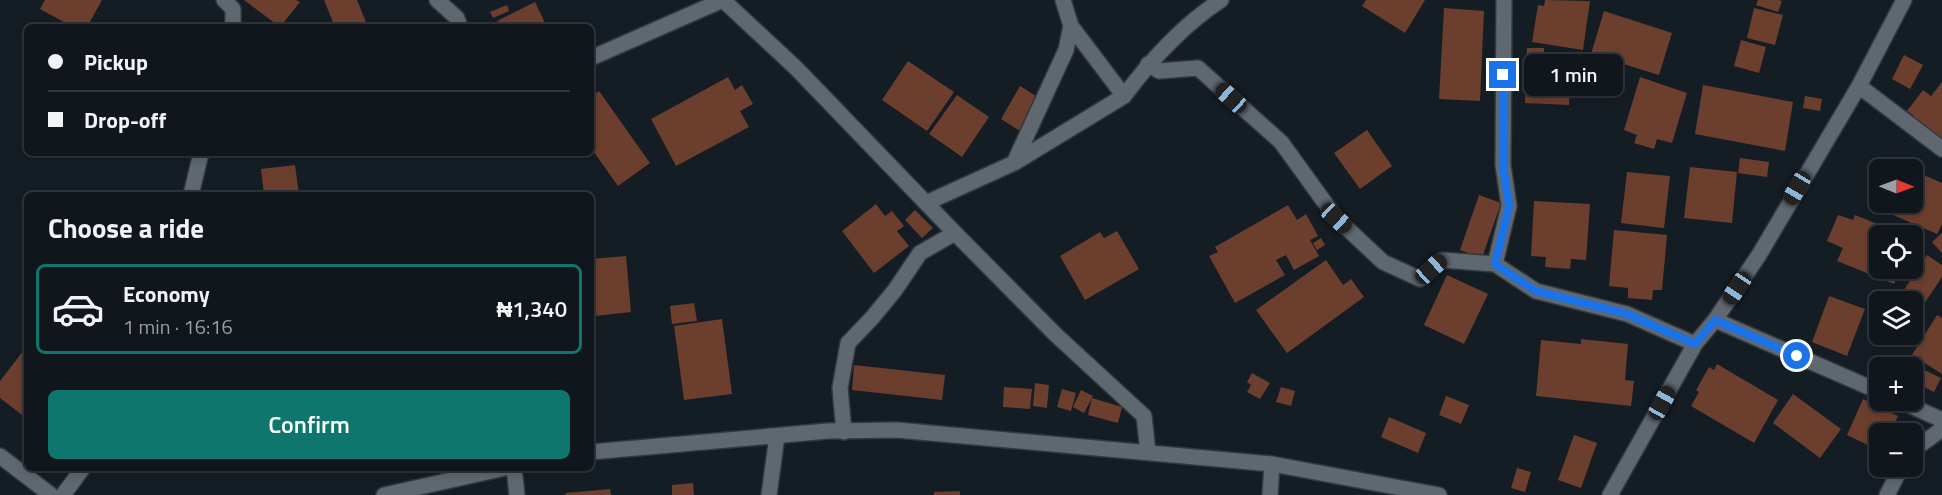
<!DOCTYPE html>
<meta charset="utf-8">
<style>
body{margin:0;font-family:"Titillium Web",sans-serif;background:#1e2328;color:#f1f3f6;height:100vh;display:flex;flex-direction:column;font-size:22px;white-space:nowrap}
*{box-sizing:border-box;margin:0}
p{font-size:20px;color:#9c9fa3}
.icon{flex:none;width:33px;height:33px;fill:none;stroke:currentColor;stroke-width:2;stroke-linecap:round;stroke-linejoin:round}
.map{position:relative;flex:1;overflow:hidden}
.side{position:absolute;left:24px;top:192px;width:570px;height:279px;display:flex;flex-direction:column;background:#10161b;border-radius:9px;box-shadow:0 3px 9px #0003,0 0 0 2px #30353a}
.side>*{flex:none}
.top-card{position:absolute;left:24px;top:24px;width:570px;height:132px;border-radius:9px;box-shadow:0 3px 9px #0003,0 0 0 2px #30353a;display:grid;align-content:center;height:132px;padding:0 24px;background:#10161b}
.needle{width:39px;rotate:91deg}
.tools{position:absolute;left:1869px;top:159px;display:grid;gap:12px}
.tools a{display:grid;place-items:center;width:54px;height:54px;border-radius:9px;background:#10161b;box-shadow:0 3px 9px #0003,0 0 0 2px #30353a;font-size:30px}
.end{position:absolute;width:27px;height:27px;margin:-14px;border:8px solid #1a73e8;background:#fff;box-shadow:0 0 0 3px #fff}
.from{border-radius:50%}
.bubble{position:absolute;height:42px;border-radius:9px;background:#10161b;box-shadow:0 3px 9px #0003,0 0 0 2px #30353a;font-size:20px;font-weight:600;line-height:42px;text-align:center}
.car{position:absolute;width:18px;height:36px;margin:-18px -9px;border-radius:8px;box-shadow:0 0 4px 2px #0007;background:linear-gradient(#222 24%,#8ab4d8 0 40%,#222 0 76%,#8ab4d8 0 86%,#222 0)}
.top-card b{display:flex;align-items:center;gap:21px;height:57px;font-size:22px}
.top-card b+b{border-top:2px solid #30353a}
.top-card i{width:15px;height:15px;background:#f1f3f6}
ul{padding:0;list-style:none}
li{display:flex;align-items:center;gap:18px;height:90px;margin:0 12px 9px;padding:0 12px;border:3px solid transparent;border-radius:9px}
li div{flex:1}
li b{display:block;font-size:22px}
li em{font-style:normal;font-weight:600}
li.on{border-color:#0f766e}
li>.icon{width:54px;height:54px;stroke-width:1.5}
h2{padding:0 24px;font-size:27px;line-height:72px}
.button{display:flex;gap:12px;margin-top:auto;padding:12px 24px}
.button a{flex:1;height:69px;border-radius:9px;background:#0f766e;color:#fff;font-size:24px;font-weight:600;line-height:69px;text-align:center}
.map>svg:first-child{display:block}
.building{fill:#6c3e2d}
.lines{fill:none;stroke-linecap:round;stroke-linejoin:round}
.street-casing{stroke:#33383e;stroke-width:18}
.secondary-casing{stroke:#33383e;stroke-width:18}
.street{stroke:#5f6871;stroke-width:15}
.secondary{stroke:#5f6871;stroke-width:15}
.route{stroke:#1a73e8;stroke-width:8}
</style>
<div class="map">
<svg width="1942" height="495" viewBox="0 0 1942 495">
<rect width="100%" height="100%" fill="#151d24"/>
<path class="building" d="M 45,0 L 102,0 L 87,27 L 73,27 L 40,9 Z
M 244,0 L 296,0 L 300,2 L 280,27 Z
M 324,0 L 357,0 L 368,27 L 335,27 Z
M 1366,0 L 1425,0 L 1405,33 L 1362,6 Z
M 1545,0 L 1590,1 L 1583,50 L 1532,42 L 1538,5 L 1544,6 Z
M 1758,0 L 1778,0 L 1782,1 L 1778,12 L 1756,5 Z
M 535,2 L 547,27 L 500,27 L 497,21 Z
M 507,5 L 509,11 L 493,18 L 490,12 Z
M 1444,8 L 1484,11 L 1480,101 L 1439,99 Z
M 1754,8 L 1783,15 L 1775,45 L 1747,38 Z
M 1604,11 L 1672,33 L 1659,75 L 1591,54 Z
M 1741,40 L 1766,47 L 1759,73 L 1734,66 Z
M 1527,48 L 1544,48 L 1544,54 L 1571,55 L 1569,105 L 1525,103 Z
M 1904,55 L 1923,65 L 1910,89 L 1892,79 Z
M 908,61 L 954,92 L 927,131 L 882,100 Z
M 728,77 L 735,90 L 742,85 L 753,104 L 740,111 L 749,127 L 676,166 L 651,119 Z
M 1640,77 L 1687,93 L 1672,143 L 1657,139 L 1654,149 L 1634,143 L 1637,135 L 1624,130 Z
M 1942,82 L 1942,143 L 1911,118 L 1913,115 L 1907,111 L 1923,90 L 1931,96 Z
M 1703,85 L 1793,102 L 1785,151 L 1695,134 Z
M 1020,86 L 1039,98 L 1020,131 L 1001,119 Z
M 599,91 L 650,163 L 618,186 L 591,148 L 591,97 Z
M 957,95 L 989,117 L 962,157 L 929,134 Z
M 1805,96 L 1822,99 L 1820,111 L 1803,108 Z
M 1367,130 L 1392,166 L 1360,189 L 1334,153 Z
M 247,153 L 303,153 L 303,155 L 247,157 Z
M 1740,158 L 1769,162 L 1767,177 L 1738,173 Z
M 295,165 L 299,195 L 264,195 L 261,169 Z
M 1690,167 L 1737,172 L 1732,223 L 1684,218 Z
M 1912,170 L 1942,183 L 1942,224 L 1937,234 L 1891,214 L 1896,202 L 1912,202 Z
M 1627,172 L 1670,176 L 1664,228 L 1621,223 Z
M 1479,195 L 1501,203 L 1482,258 L 1460,250 Z
M 1534,201 L 1590,204 L 1586,260 L 1571,259 L 1570,269 L 1545,267 L 1546,257 L 1531,256 Z
M 876,204 L 885,216 L 892,211 L 904,226 L 897,231 L 909,246 L 874,273 L 842,231 Z
M 1288,205 L 1297,220 L 1306,214 L 1318,236 L 1310,240 L 1319,256 L 1294,270 L 1286,255 L 1276,260 L 1285,275 L 1235,303 L 1209,256 L 1218,252 L 1215,247 Z
M 915,210 L 933,228 L 922,238 L 905,220 Z
M 1838,215 L 1853,220 L 1855,215 L 1905,235 L 1880,236 L 1880,268 L 1900,268 L 1894,284 L 1837,261 L 1843,248 L 1827,241 Z
M 1614,230 L 1667,235 L 1662,290 L 1653,290 L 1652,300 L 1628,298 L 1628,288 L 1609,286 Z
M 1117,231 L 1139,269 L 1085,300 L 1060,256 L 1100,232 L 1104,238 Z
M 1942,233 L 1942,253 L 1932,242 Z
M 1321,238 L 1325,245 L 1317,250 L 1313,243 Z
M 1927,255 L 1942,265 L 1942,277 L 1924,304 L 1904,290 Z
M 626,256 L 631,312 L 595,316 L 591,259 Z
M 1326,260 L 1343,285 L 1351,279 L 1364,297 L 1287,353 L 1256,310 Z
M 1447,275 L 1488,294 L 1464,344 L 1424,325 Z
M 1829,296 L 1865,309 L 1847,356 L 1812,342 Z
M 694,303 L 697,321 L 672,324 L 670,306 Z
M 1937,315 L 1942,318 L 1942,374 L 1912,355 Z
M 722,319 L 732,394 L 684,400 L 674,326 Z
M 1581,339 L 1628,344 L 1625,380 L 1634,381 L 1631,406 L 1536,396 L 1541,340 L 1581,344 Z
M 27,346 L 27,417 L 26,418 L 0,398 L 0,381 Z
M 1910,363 L 1941,378 L 1934,392 L 1912,381 L 1912,368 L 1908,368 Z
M 1717,364 L 1778,400 L 1754,443 L 1691,406 L 1699,392 L 1696,390 L 1709,367 L 1714,370 Z
M 854,365 L 945,375 L 942,400 L 852,390 Z
M 1252,373 L 1270,383 L 1260,399 L 1247,392 L 1251,385 L 1247,382 Z
M 1035,383 L 1049,385 L 1047,408 L 1033,406 Z
M 1004,387 L 1032,389 L 1030,409 L 1003,407 Z
M 1281,387 L 1295,391 L 1291,406 L 1276,402 Z
M 1062,389 L 1076,393 L 1071,411 L 1057,407 Z
M 1081,390 L 1093,396 L 1084,413 L 1073,407 Z
M 1793,394 L 1841,429 L 1820,458 L 1773,423 Z
M 1446,396 L 1469,405 L 1461,424 L 1439,415 Z
M 1092,398 L 1122,407 L 1118,423 L 1088,415 Z
M 1863,399 L 1898,416 L 1889,434 L 1880,434 L 1880,451 L 1847,435 Z
M 591,401 L 594,401 L 596,425 L 591,426 Z
M 1389,417 L 1426,433 L 1418,453 L 1381,437 Z
M 1574,435 L 1597,443 L 1581,488 L 1558,480 Z
M 1517,468 L 1531,472 L 1525,492 L 1511,488 Z
M 693,483 L 694,495 L 672,495 L 672,485 Z
M 610,489 L 611,495 L 566,495 L 566,493 Z
M 960,491 L 960,495 L 934,495 L 934,492 Z"/>
<g class="lines">
<defs>
<path id="street" d="M 224,0 L 233,9 L 233,27
M 437,0 L 457,18 L 460,27
M 723,0 L 797,69 L 926,203
M 1504,0 L 1503,165 L 1509,206 L 1495,264 L 1536,291 L 1627,314 L 1695,344
M 1071,26 L 1124,96 C 1151,60 1183,25 1221,0
M 591,58 L 723,0
M 1148,64 L 1159,71 L 1198,68 L 1281,142 L 1336,218 L 1383,262 L 1420,279 L 1442,260 L 1495,264
M 1859,86 L 1942,149
M 1014,163 L 1124,96
M 191,195 L 201,153
M 955,233 L 1056,335 L 1144,416 L 1148,452
M 1715,320 L 1880,392
M 1898,400 L 1942,420
M 844,432 L 840,388 L 848,343 L 872,318 L 895,290 L 920,253 L 955,233 L 926,203 L 1014,163 L 1066,50 L 1071,26 L 1063,0
M 1912,451 L 1942,429
M 514,468 L 517,495
M 63,495 L 83,468
M 769,495 L 777,436
M 1270,495 L 1272,464
M 1610,495 L 1695,344 L 1715,320 L 1759,255 L 1859,86 L 1904,0
M 1887,495 L 1902,466"/>
<path id="secondary" d="M 591,452 L 828,431 L 897,430 L 1272,464 L 1439,495
M 0,456 L 51,495
M 384,495 L 505,468"/>
</defs>
<use href="#street" class="street-casing"/>
<use href="#secondary" class="secondary-casing"/>
<use href="#street" class="street"/>
<use href="#secondary" class="secondary"/>
</g>
<g class="lines">
<path class="route" d="M 1503,75 L 1503,165 L 1509,206 L 1495,264 L 1536,291 L 1627,314 L 1695,344 L 1715,320 L 1797,356"/>
</g>
</svg>
<div class="tools">
<a><svg class="needle" viewBox="-14 -14 28 28"><path d="M0-13l5 13h-10z" fill="#e53935"/><path d="M0 13l5-13h-10z" fill="#9c9fa3"/></svg></a>
<a><svg class="icon" aria-label="locate" viewBox="0 0 24 24"><circle cx="12" cy="12" r="6"/><path d="M12 2v4M12 18v4M2 12h4M18 12h4"/></svg></a>
<a><svg class="icon" aria-label="layers" viewBox="0 0 24 24"><path d="M12 4l9 5-9 5-9-5zM3 14l9 5 9-5"/></svg></a>
<a>+</a>
<a>−</a>
</div>
<i class="end from" style="left:1797px;top:356px"></i>
<i class="end" style="left:1503px;top:75px"></i>
<div class="bubble" style="left:1524px;top:54px;width:99px">1 min</div>
<i class="car" style="left:1231px;top:98px;rotate:312deg"></i>
<i class="car" style="left:1797px;top:188px;rotate:210deg"></i>
<i class="car" style="left:1336px;top:218px;rotate:133deg"></i>
<i class="car" style="left:1431px;top:269px;rotate:48deg"></i>
<i class="car" style="left:1737px;top:288px;rotate:214deg"></i>
<i class="car" style="left:1662px;top:403px;rotate:29deg"></i>
<div class="top-card">
<b><i class="from"></i>Pickup</b>
<b><i></i>Drop-off</b>
</div>
<section class="side">
<h2>Choose a ride</h2>
<ul>
<li class="on"><svg class="icon" aria-label="car" viewBox="0 0 24 24"><path d="M5 17H2v-5l4-1 3-4h7l3 4 3 1v5h-3M9 17h6M6 11h13"/><circle cx="7" cy="17" r="2"/><circle cx="17" cy="17" r="2"/></svg><div><b>Economy</b><p>1 min · 16:16</p></div><em>₦1,340</em></li>
</ul>
<div class="button"><a>Confirm</a></div>
</section>
</div>
